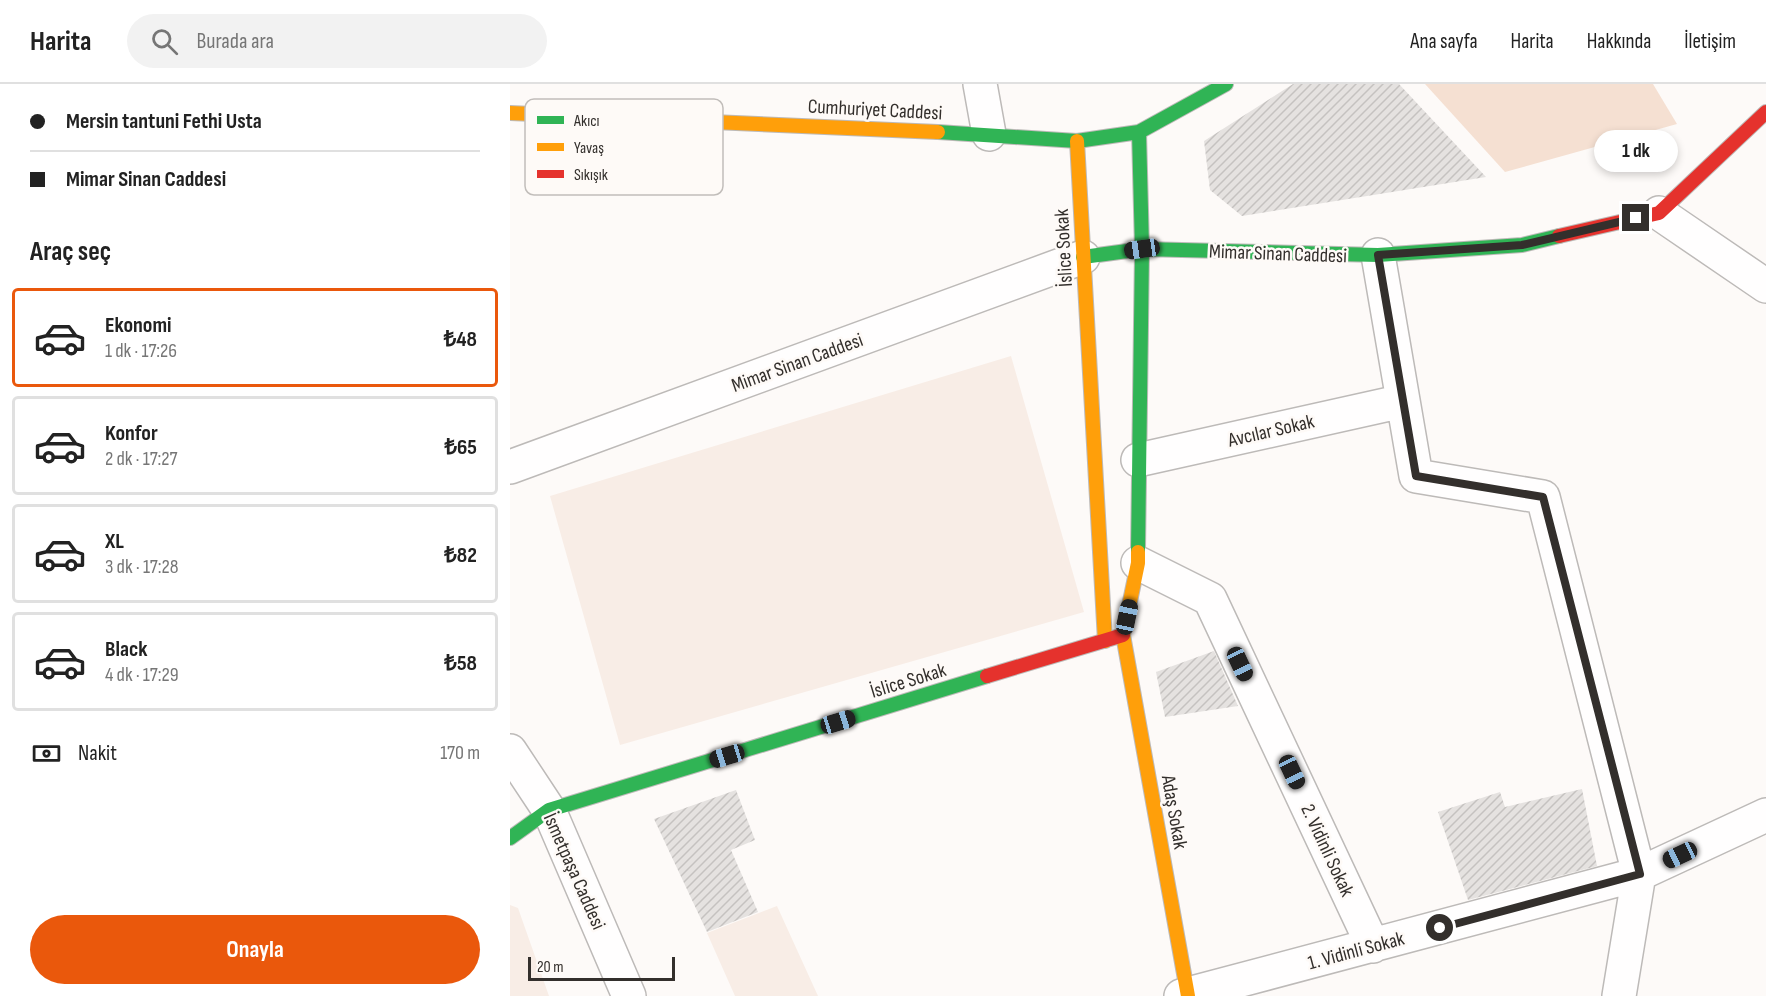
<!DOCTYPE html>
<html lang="tr">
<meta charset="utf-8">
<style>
body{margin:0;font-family:"Sofia Sans Condensed",sans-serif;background:#f2f2f2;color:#222;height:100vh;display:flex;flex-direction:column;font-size:22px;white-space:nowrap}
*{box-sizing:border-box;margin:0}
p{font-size:20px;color:#767676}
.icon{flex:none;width:33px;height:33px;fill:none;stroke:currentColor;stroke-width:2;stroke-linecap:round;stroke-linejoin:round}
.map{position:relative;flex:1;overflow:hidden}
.details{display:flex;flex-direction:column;background:#fff;width:510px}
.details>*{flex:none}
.banner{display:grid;align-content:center;height:132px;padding:0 30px;background:#fff}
.scale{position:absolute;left:18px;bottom:15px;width:147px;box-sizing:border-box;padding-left:6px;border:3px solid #332f2c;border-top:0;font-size:16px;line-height:21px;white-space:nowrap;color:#332f2c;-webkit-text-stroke:4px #fefaf7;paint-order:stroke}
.end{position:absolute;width:27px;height:27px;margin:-14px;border:8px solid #332f2c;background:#fff;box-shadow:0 0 0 3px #fff}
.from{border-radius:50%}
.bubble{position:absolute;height:42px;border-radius:21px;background:#fff;box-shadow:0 3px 9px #0003;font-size:20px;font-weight:700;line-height:42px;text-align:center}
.car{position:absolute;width:18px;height:36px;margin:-18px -9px;border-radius:8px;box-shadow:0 0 4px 2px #0007;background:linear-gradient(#222 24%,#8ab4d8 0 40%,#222 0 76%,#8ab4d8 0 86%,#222 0)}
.banner b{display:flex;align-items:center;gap:21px;height:57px;font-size:22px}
.banner b+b{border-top:2px solid #e0e0e0}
.banner i{width:15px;height:15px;background:#222}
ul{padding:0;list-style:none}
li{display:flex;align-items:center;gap:18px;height:99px;margin:0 12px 9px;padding:0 18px;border:3px solid #e0e0e0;border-radius:6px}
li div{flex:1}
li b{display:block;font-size:22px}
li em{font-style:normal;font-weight:700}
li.current{border-color:#ea580c}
li>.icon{width:54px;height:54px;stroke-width:1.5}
h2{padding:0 30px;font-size:27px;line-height:72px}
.pay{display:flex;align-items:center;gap:15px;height:66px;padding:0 30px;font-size:22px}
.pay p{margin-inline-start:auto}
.button{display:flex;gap:12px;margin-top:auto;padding:12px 30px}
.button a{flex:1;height:69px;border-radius:36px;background:#ea580c;color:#fff;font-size:24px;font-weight:700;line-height:69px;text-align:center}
header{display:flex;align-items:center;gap:36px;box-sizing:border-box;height:84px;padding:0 30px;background:#fff;border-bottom:2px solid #e0e0e0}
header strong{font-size:28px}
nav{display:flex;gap:33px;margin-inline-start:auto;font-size:21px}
.search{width:420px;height:54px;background:#f2f2f2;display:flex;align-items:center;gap:15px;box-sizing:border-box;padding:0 21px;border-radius:33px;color:#767676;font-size:22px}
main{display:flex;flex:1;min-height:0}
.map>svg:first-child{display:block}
.built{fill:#f8ede6}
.green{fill:#f5e0d2}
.building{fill:url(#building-hatch)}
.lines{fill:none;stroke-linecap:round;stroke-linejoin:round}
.street-casing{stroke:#bdbab8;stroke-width:36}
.fast-casing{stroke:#bdbab8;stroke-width:16}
.slow-casing{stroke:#bdbab8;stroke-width:16}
.jam-casing{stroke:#bdbab8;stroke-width:16}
.street{stroke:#fffefe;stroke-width:33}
.fast{stroke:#30b455;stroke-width:14}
.slow{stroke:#ff9f0a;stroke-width:14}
.jam{stroke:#e5322d;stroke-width:14}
.route{stroke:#332f2c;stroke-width:8}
.labels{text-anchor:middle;stroke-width:5;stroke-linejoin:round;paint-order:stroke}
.street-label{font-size:20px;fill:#332f2c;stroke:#fefaf7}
.key{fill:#fefaf7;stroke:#c1bdba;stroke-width:1.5}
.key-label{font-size:16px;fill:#332f2c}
</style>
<header>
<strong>Harita</strong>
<div class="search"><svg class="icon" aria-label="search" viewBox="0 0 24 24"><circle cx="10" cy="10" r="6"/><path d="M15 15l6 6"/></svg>Burada ara</div>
<nav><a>Ana sayfa</a><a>Harita</a><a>Hakkında</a><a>İletişim</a></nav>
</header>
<main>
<section class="details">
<div class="banner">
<b><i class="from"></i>Mersin tantuni Fethi Usta</b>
<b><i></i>Mimar Sinan Caddesi</b>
</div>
<h2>Araç seç</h2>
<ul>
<li class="current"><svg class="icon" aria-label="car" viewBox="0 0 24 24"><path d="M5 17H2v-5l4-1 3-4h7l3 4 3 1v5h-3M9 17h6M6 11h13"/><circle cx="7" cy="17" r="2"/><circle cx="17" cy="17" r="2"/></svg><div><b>Ekonomi</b><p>1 dk · 17:26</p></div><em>₺48</em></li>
<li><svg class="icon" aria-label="car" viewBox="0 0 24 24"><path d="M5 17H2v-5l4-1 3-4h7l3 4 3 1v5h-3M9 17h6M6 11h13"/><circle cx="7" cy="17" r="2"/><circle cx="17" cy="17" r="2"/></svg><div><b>Konfor</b><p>2 dk · 17:27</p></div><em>₺65</em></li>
<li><svg class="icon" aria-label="car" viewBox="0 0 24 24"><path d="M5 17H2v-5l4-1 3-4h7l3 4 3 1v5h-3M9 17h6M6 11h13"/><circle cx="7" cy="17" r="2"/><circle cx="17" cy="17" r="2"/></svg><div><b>XL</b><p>3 dk · 17:28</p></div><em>₺82</em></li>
<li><svg class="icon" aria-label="car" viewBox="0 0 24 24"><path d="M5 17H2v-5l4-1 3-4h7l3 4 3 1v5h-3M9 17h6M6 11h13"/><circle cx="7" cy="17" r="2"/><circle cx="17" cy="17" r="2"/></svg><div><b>Black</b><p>4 dk · 17:29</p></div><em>₺58</em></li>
</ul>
<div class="pay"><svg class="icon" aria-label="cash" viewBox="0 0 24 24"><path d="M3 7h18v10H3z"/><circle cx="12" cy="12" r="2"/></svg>Nakit<p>170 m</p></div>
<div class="button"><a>Onayla</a></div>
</section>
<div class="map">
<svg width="1256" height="912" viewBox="0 0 1256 912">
<defs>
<pattern id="building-hatch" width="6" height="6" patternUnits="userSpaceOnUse" patternTransform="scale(1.5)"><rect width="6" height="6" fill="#e5e2e0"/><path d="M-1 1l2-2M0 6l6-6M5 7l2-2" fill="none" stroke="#c5c2c0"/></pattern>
</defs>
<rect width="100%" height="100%" fill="#fdfaf8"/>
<path class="built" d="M 501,272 L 574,528 L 110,661 L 40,412 Z
M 0,821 L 8,824 L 39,912 L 0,912 Z
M 267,822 L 308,912 L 225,912 L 197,849 Z"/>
<path class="green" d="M 915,0 L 1143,0 L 1167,40 L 995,88 Z"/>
<path class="building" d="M 783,0 L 889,0 L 976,93 L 732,132 L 700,106 L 694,57 Z
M 704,567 L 728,622 L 655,633 L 646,588 Z
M 1072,705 L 1087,782 L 958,816 L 928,728 L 990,708 L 995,723 Z
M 226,706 L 245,756 L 221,766 L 248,828 L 197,848 L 144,735 Z"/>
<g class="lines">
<defs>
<path id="street" d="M 470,0 L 479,50
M 1149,129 L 1256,202
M 868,171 L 906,392 L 1033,413 L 1129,790 L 1109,912
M 628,376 L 893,317
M 0,383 L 573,173
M 628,479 L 700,515 L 863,862
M 0,667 L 39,726 L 119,912
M 671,912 L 1129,790 L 1256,731"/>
<path id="fast" d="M 428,48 L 567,57 L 629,48 L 716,0
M 573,173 L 632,165 L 868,171 L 1012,161 L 1049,152
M 628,468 L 632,165 L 629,48
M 0,754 L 39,726 L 477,592"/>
<path id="slow" d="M 0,29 L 428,48
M 567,57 L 595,557
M 628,468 L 628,479 L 613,551 L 678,912"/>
<path id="jam" d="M 1049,152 L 1149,129 L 1256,28
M 477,592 L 613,551"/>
</defs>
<use href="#street" class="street-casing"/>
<use href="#fast" class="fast-casing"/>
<use href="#slow" class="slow-casing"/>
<use href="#jam" class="jam-casing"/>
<use href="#street" class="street"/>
<use href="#fast" class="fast"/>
<use href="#slow" class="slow"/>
<use href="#jam" class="jam"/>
</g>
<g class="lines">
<path class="route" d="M 930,844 L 1130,790 L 1033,413 L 906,392 L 868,171 L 1012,161 L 1126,134"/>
</g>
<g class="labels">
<g class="street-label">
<text transform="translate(365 25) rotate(3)" y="7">Cumhuriyet Caddesi</text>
<text transform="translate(553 164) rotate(-93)" y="7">İslice Sokak</text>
<text transform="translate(768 169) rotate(2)" y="7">Mimar Sinan Caddesi</text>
<text transform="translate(287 278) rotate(-20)" y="7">Mimar Sinan Caddesi</text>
<text transform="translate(761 346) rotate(-13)" y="7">Avcılar Sokak</text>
<text transform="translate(398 596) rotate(-17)" y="7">İslice Sokak</text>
<text transform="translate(665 728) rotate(80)" y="7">Adaş Sokak</text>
<text transform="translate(818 766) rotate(65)" y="7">2. Vidinli Sokak</text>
<text transform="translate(65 787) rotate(66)" y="7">İsmetpaşa Caddesi</text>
<text transform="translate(846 866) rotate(-15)" y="7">1. Vidinli Sokak</text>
</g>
</g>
<rect x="15" y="15" width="198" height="96" rx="9" class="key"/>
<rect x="27" y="32" width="27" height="8" fill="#30b455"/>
<rect x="27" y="59" width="27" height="8" fill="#ff9f0a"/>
<rect x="27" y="86" width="27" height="8" fill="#e5322d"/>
<g class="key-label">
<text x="64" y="42">Akıcı</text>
<text x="64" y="69">Yavaş</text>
<text x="64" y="96">Sıkışık</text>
</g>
</svg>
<div class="scale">20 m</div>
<i class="end from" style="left:930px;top:844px"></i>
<i class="end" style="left:1126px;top:134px"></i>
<div class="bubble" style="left:1084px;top:46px;width:84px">1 dk</div>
<i class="car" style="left:632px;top:165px;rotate:262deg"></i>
<i class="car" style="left:617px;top:533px;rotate:12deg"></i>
<i class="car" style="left:730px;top:580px;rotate:155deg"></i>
<i class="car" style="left:328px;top:638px;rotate:73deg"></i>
<i class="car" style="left:217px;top:672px;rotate:253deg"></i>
<i class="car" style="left:782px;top:688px;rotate:155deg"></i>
<i class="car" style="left:1170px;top:771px;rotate:245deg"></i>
</div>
</main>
